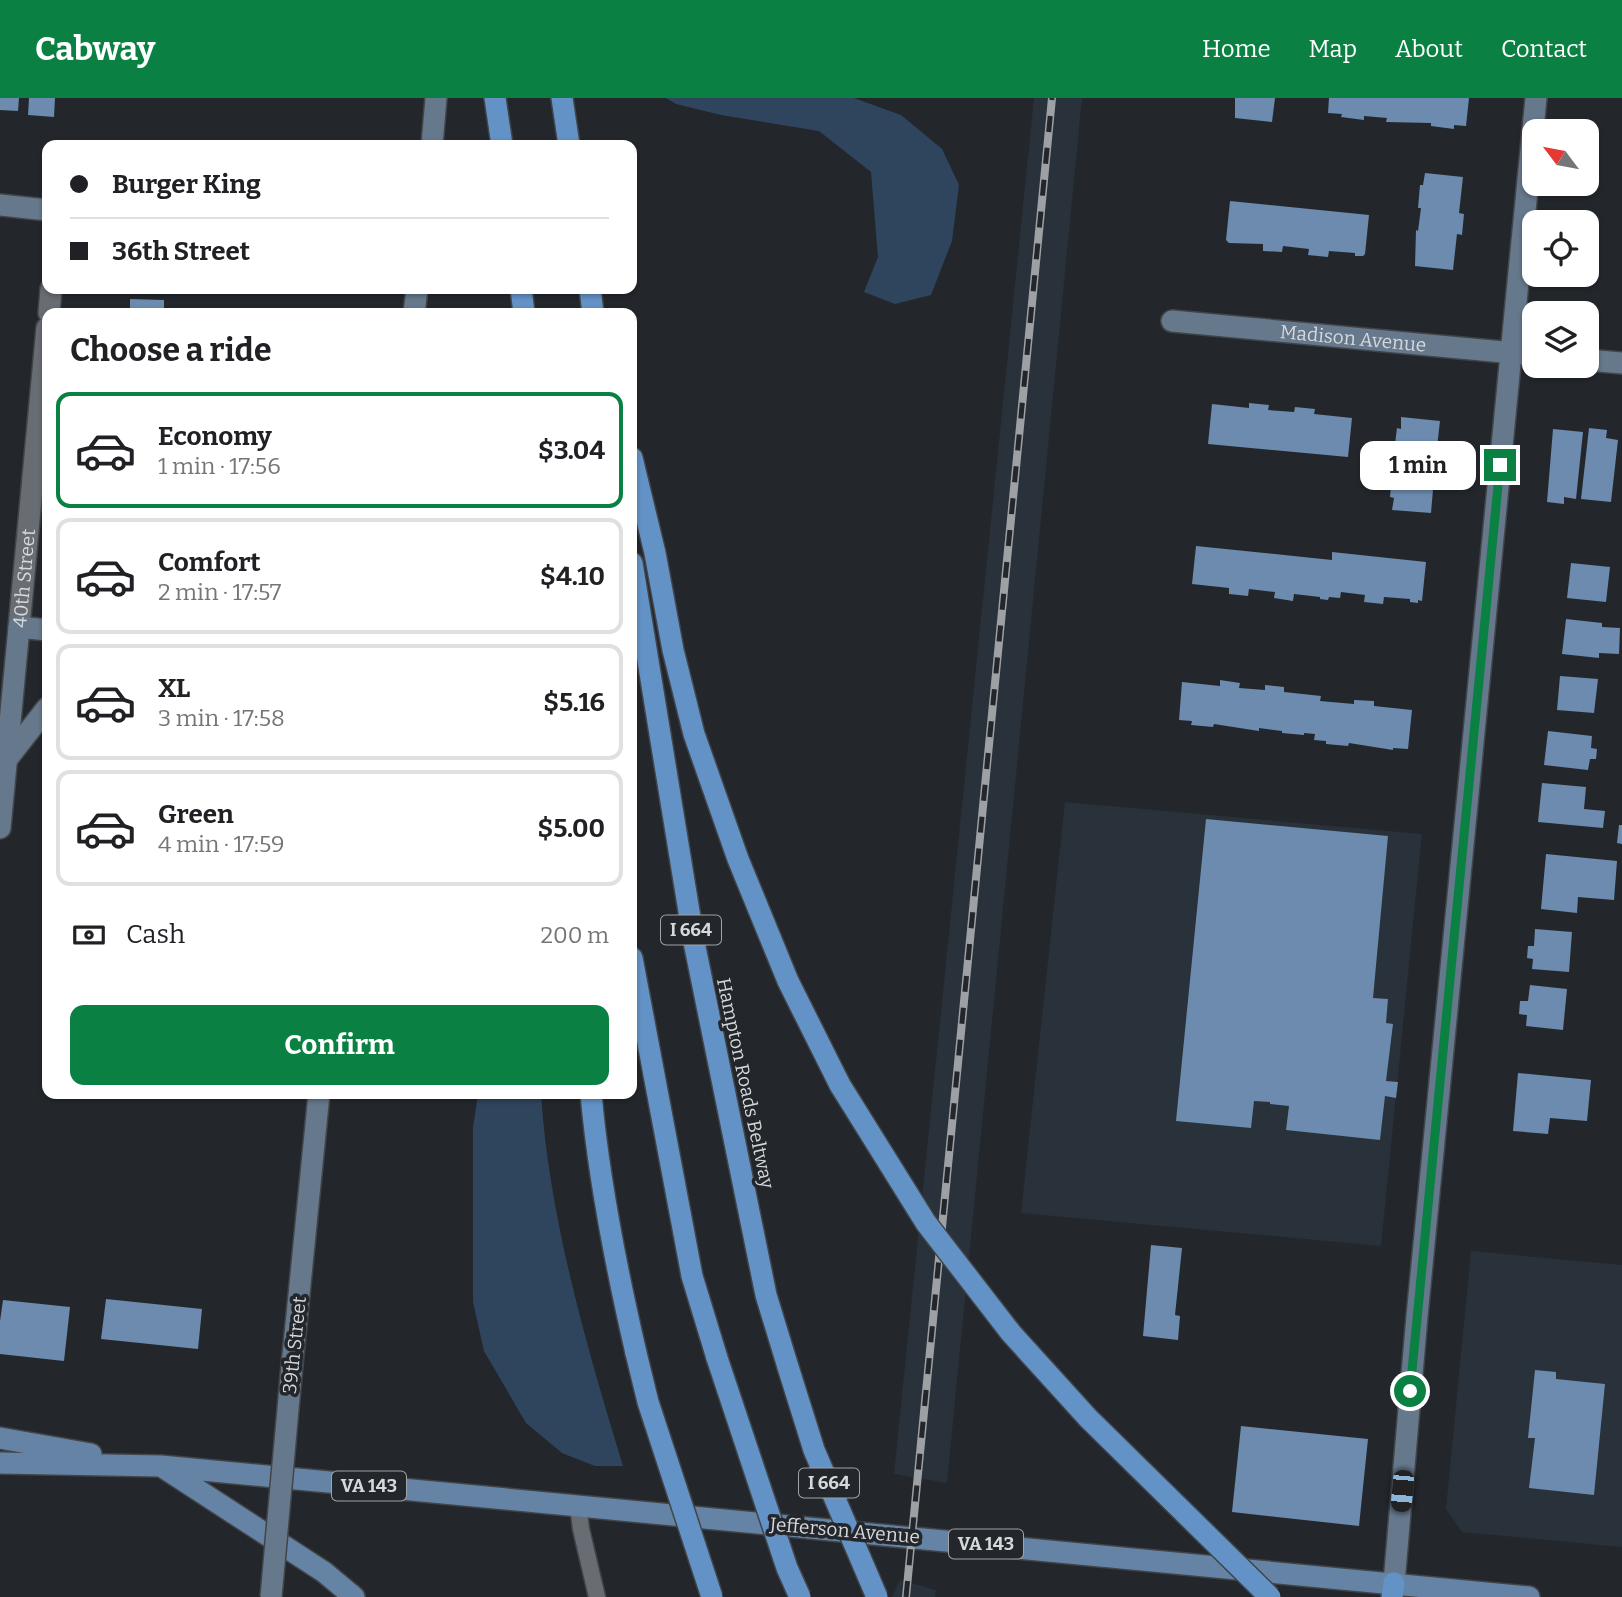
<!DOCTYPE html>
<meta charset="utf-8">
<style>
body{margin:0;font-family:Bitter,serif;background:#f6f6f6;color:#202124;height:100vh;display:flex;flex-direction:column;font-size:26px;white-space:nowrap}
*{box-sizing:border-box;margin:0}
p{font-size:23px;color:#757577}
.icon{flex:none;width:38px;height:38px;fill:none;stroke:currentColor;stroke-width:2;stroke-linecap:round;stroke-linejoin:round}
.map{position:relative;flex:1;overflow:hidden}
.details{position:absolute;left:42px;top:210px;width:595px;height:791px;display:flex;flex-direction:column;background:#fff;border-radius:14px;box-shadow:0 2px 5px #0004}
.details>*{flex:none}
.guide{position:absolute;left:42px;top:42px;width:595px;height:154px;border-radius:14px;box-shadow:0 2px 5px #0004;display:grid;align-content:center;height:154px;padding:0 28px;background:#fff}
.needle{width:46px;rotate:302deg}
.tools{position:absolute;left:1522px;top:21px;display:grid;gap:14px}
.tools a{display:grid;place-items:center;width:77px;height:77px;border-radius:14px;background:#fff;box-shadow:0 2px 5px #0004;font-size:35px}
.end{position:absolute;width:32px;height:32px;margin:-16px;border:9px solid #0b8043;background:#fff;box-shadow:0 0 0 4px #fff}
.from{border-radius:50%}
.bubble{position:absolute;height:49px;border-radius:14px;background:#fff;box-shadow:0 2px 5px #0004;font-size:23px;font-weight:700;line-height:49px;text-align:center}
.car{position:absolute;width:21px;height:42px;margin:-21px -10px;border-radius:9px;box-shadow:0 0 5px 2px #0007;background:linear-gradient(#222 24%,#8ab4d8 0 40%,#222 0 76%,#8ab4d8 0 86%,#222 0)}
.guide b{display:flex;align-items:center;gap:24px;height:66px;font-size:26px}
.guide b+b{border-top:2px solid #e0e0e0}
.guide i{width:18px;height:18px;background:#202124}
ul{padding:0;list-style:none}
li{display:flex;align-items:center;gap:21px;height:116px;margin:0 14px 10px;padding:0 14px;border:4px solid #e0e0e0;border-radius:14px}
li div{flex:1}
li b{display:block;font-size:26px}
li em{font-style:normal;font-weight:700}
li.selected{border-color:#0b8043}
li>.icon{width:63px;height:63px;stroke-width:1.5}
h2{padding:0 28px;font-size:32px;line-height:84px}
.pay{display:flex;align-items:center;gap:18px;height:77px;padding:0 28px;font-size:26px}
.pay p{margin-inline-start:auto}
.primary-button{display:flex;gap:14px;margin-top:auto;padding:14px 28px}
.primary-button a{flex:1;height:80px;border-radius:14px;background:#0b8043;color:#fff;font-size:28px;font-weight:700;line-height:80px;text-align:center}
header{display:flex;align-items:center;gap:42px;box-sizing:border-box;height:98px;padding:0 35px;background:#0b8043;color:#fff}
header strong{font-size:33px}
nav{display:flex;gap:38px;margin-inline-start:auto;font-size:24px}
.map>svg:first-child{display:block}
.built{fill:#29313a}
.green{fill:#2f455d}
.building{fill:#6c8bae}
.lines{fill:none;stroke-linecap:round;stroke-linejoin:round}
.lane-casing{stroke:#414448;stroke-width:19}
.street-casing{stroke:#414448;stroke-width:24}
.secondary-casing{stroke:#414448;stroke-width:24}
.primary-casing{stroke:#414448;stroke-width:24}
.highway-casing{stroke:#414448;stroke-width:24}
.lane{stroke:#686d73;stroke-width:16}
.street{stroke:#686d73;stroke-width:21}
.secondary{stroke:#66788c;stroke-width:21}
.primary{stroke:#6583a5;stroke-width:21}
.highway{stroke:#6392c6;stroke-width:21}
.rail-casing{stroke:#9da1a4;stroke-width:8}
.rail{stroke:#23272c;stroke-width:5;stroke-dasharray:16;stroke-linecap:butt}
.secondary-bridge-casing{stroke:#414448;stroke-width:24;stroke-linecap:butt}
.highway-bridge-casing{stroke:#414448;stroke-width:24;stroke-linecap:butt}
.secondary-bridge{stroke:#66788c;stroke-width:21}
.highway-bridge{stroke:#6392c6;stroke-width:21}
.route{stroke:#0b8043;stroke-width:9}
.labels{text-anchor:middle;stroke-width:7;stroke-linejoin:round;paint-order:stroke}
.shield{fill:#23272c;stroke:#a0a4a7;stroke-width:2}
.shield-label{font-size:18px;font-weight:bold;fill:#d6d9dc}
.street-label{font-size:19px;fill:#d6d9dc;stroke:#23272c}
</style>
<header>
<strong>Cabway</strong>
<nav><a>Home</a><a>Map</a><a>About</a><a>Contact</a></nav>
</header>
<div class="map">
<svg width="1622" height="1499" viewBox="0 0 1622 1499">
<rect width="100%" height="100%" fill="#23272c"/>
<path class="built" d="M 1034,0 L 1082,0 L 947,1385 L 894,1376 Z
M 1065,704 L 1422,736 L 1381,1148 L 1021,1115 Z
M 1471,1153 L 1622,1167 L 1622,1449 L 1462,1434 L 1446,1411 Z
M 900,1482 L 936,1492 L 935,1499 L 892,1499 Z"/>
<path class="green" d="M 666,0 L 854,0 L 901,17 L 942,51 L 959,87 L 952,143 L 931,197 L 895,206 L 864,194 L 878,159 L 871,74 L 819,33 L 721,17 L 676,6 Z
M 478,996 L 541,996 C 549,1120 587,1250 623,1368 L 595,1368 L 562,1355 L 526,1325 L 484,1253 L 473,1204 L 473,1030 Z"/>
<path class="building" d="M 0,0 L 19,0 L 18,13 L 0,12 Z
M 29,0 L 55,0 L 54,19 L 28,17 Z
M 1235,0 L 1275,0 L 1272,24 L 1235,20 Z
M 1329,0 L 1469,0 L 1466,28 L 1454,27 L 1454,31 L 1431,28 L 1431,25 L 1386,24 L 1387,20 L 1364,18 L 1364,22 L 1341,19 L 1342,16 L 1328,15 Z
M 1425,75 L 1463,79 L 1459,115 L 1464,116 L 1462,137 L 1457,136 L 1453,172 L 1415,168 L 1416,132 L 1418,133 L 1421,110 L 1418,110 L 1420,87 L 1423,87 Z
M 1230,103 L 1369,117 L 1365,156 L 1363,158 L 1355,158 L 1355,155 L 1329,153 L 1328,159 L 1308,157 L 1309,151 L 1283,148 L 1282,154 L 1263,153 L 1263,146 L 1229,145 L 1226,142 Z
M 130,201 L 164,202 L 164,215 L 130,215 Z
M 1249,305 L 1269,307 L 1268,312 L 1294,314 L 1295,309 L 1315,311 L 1314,316 L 1352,320 L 1348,359 L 1208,346 L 1212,306 L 1249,310 Z
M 1401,319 L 1440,323 L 1436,358 L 1442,359 L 1439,380 L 1434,380 L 1431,415 L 1392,412 L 1394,400 L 1390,399 L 1392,376 L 1396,376 L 1398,354 L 1394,354 L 1397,330 L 1401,331 Z
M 1589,330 L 1607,332 L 1606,340 L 1618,342 L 1611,404 L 1581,401 Z
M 1553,331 L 1583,334 L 1576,401 L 1564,399 L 1564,406 L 1547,404 Z
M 1196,448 L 1332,462 L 1332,454 L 1426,464 L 1422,503 L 1418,502 L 1418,505 L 1410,504 L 1410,501 L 1384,499 L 1383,506 L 1364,504 L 1365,497 L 1341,494 L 1340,500 L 1329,499 L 1328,502 L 1320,501 L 1320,499 L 1294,496 L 1293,503 L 1274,500 L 1275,494 L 1249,491 L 1248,498 L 1229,496 L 1229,490 L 1192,486 Z
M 1571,465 L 1610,469 L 1606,504 L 1567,500 Z
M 1566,521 L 1602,525 L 1602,529 L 1620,530 L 1619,556 L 1599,555 L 1599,560 L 1562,556 Z
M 1560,578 L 1598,581 L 1594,615 L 1557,612 Z
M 1220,582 L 1240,585 L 1239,590 L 1265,592 L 1265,587 L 1284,589 L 1284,594 L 1321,598 L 1320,603 L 1354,606 L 1354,602 L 1374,603 L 1374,608 L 1412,612 L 1408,651 L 1393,650 L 1393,652 L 1349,645 L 1348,648 L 1326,646 L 1326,643 L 1314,642 L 1315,636 L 1304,635 L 1304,637 L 1282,635 L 1282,633 L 1259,630 L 1259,633 L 1214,626 L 1213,629 L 1191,627 L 1192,623 L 1179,622 L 1182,584 L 1220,588 Z
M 1548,633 L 1592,638 L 1591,650 L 1597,651 L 1596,661 L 1590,661 L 1588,672 L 1544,667 Z
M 1542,685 L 1586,689 L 1584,711 L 1605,713 L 1603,730 L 1538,724 Z
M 1206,721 L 1388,738 L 1373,900 L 1388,901 L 1386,925 L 1393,926 L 1386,983 L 1398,984 L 1396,1000 L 1385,998 L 1380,1042 L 1286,1032 L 1289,1008 L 1270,1006 L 1270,1004 L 1254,1003 L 1251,1030 L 1176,1023 Z
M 1619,727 L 1622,727 L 1622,746 L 1617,745 Z
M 1546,756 L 1617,763 L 1614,802 L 1578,799 L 1577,815 L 1541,811 Z
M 1535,831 L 1572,834 L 1569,874 L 1532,871 L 1533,861 L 1527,860 L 1528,848 L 1534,848 Z
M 1530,887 L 1567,891 L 1563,932 L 1526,928 L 1527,917 L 1519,916 L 1520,903 L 1528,903 Z
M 1518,975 L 1591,982 L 1587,1023 L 1550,1020 L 1548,1036 L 1513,1033 Z
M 1151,1147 L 1182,1150 L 1175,1217 L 1180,1218 L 1178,1242 L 1143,1238 Z
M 106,1201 L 202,1211 L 198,1251 L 101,1241 Z
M 3,1202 L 70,1209 L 64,1263 L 0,1256 L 0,1223 Z
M 1535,1272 L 1556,1274 L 1556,1281 L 1605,1286 L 1594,1397 L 1529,1390 L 1535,1340 L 1528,1340 Z
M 1241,1328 L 1368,1341 L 1359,1428 L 1232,1414 Z"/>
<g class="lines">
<defs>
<path id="lane" d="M 578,1407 L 581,1431 L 597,1499"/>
<g id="street">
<path d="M 49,215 L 51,191"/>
<path id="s1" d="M 19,529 L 47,230"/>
</g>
<g id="secondary">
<path d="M 432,47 L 436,0"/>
<path d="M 0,107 L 47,112"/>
<path d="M 414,215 L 417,191"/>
<path id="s2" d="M 1172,223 L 1535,257"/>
<path d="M 1587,262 L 1622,265"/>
<path d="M 7,661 L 47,610"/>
<path d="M 0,730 L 19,529 L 47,532"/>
<path d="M 292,1267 L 319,996"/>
<path d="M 1394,1485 L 1417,1218 L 1536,0"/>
</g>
<path id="primary" d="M 0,1340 L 91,1356
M 0,1365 L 161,1368 L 1529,1499
M 164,1370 L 324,1474 L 354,1499"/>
<path id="highway" d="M 495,0 L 502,47
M 562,0 L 569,47
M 521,191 L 524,215
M 590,191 L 593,215
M 632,360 L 655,455 L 673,552 L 694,636 L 738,761 L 788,883 L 840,987
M 632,465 L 694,844 L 766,1197 L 788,1269
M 632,860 L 692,1178 L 717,1260
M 591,996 C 599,1084 616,1169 636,1255
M 1392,1499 L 1394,1485"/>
</defs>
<use href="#lane" class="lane-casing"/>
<use href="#street" class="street-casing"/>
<use href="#secondary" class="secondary-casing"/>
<use href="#primary" class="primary-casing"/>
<use href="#highway" class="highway-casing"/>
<use href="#lane" class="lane"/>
<use href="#street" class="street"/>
<use href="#secondary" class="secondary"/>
<use href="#primary" class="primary"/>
<use href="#highway" class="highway"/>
<defs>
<path id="rail" d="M 906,1499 L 1052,0"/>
</defs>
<use href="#rail" class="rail-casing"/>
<use href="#rail" class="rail"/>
<defs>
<path id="secondary-bridge" d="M 271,1499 L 292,1267"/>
<path id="highway-bridge" d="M 840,987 L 926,1125 L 1011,1235 L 1088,1320 L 1270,1499
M 636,1255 L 648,1304 L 712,1499
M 717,1260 L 787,1470 L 800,1499
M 788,1269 L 814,1352 L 877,1499"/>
</defs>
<use href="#secondary-bridge" class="secondary-bridge-casing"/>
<use href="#highway-bridge" class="highway-bridge-casing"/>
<use href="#secondary-bridge" class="secondary-bridge"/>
<use href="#highway-bridge" class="highway-bridge"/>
</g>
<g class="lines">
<path class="route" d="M 1410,1293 L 1500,367"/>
</g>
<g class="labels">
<g class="shield">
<rect x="661" y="817.5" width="60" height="29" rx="5"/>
<rect x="799" y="1370.5" width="60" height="29" rx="5"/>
<rect x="332" y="1373.5" width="74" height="29" rx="5"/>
<rect x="949" y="1431.5" width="74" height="29" rx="5"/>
</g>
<g class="shield-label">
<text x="691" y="838">I 664</text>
<text x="829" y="1391">I 664</text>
<text x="369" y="1394">VA 143</text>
<text x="986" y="1452">VA 143</text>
</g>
<g class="street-label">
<text dy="7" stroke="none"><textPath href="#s2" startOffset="182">Madison Avenue</textPath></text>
<text dy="7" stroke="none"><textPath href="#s1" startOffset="49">40th Street</textPath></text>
<text transform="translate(746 985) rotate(78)" y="7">Hampton Roads Beltway</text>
<text transform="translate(294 1247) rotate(-84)" y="7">39th Street</text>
<text transform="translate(845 1432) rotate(5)" y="7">Jefferson Avenue</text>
</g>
</g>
</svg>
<div class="tools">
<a><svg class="needle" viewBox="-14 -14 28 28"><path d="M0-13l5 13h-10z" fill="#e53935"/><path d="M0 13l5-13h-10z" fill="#757577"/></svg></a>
<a><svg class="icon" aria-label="locate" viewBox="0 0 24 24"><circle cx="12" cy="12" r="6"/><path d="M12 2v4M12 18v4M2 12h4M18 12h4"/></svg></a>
<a><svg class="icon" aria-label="layers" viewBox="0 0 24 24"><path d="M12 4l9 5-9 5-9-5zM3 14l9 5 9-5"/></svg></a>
</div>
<i class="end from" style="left:1410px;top:1293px"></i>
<i class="end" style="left:1500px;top:367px"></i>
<div class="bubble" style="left:1360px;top:343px;width:116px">1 min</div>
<i class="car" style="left:1402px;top:1393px;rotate:185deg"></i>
<div class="guide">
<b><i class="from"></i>Burger King</b>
<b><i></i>36th Street</b>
</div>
<section class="details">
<h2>Choose a ride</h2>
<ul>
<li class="selected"><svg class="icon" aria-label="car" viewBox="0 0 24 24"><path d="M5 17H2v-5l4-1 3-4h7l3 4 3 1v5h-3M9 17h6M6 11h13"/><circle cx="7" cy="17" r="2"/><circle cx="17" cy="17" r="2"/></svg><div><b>Economy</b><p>1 min · 17:56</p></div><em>$3.04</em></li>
<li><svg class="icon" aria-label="car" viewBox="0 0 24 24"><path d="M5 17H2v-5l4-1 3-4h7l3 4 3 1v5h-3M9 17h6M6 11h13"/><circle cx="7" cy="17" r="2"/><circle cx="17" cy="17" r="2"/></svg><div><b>Comfort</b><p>2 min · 17:57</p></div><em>$4.10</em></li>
<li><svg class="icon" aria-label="car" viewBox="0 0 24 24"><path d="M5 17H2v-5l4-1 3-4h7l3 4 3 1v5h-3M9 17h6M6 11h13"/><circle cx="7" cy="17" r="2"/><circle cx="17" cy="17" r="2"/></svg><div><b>XL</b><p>3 min · 17:58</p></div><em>$5.16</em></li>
<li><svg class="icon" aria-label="car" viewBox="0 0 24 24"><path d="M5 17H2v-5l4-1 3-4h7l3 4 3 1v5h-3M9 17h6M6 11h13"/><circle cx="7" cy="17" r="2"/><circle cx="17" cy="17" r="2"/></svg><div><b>Green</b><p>4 min · 17:59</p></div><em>$5.00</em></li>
</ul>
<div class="pay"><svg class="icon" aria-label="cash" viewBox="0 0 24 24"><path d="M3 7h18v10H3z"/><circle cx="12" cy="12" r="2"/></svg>Cash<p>200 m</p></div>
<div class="primary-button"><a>Confirm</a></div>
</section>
</div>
